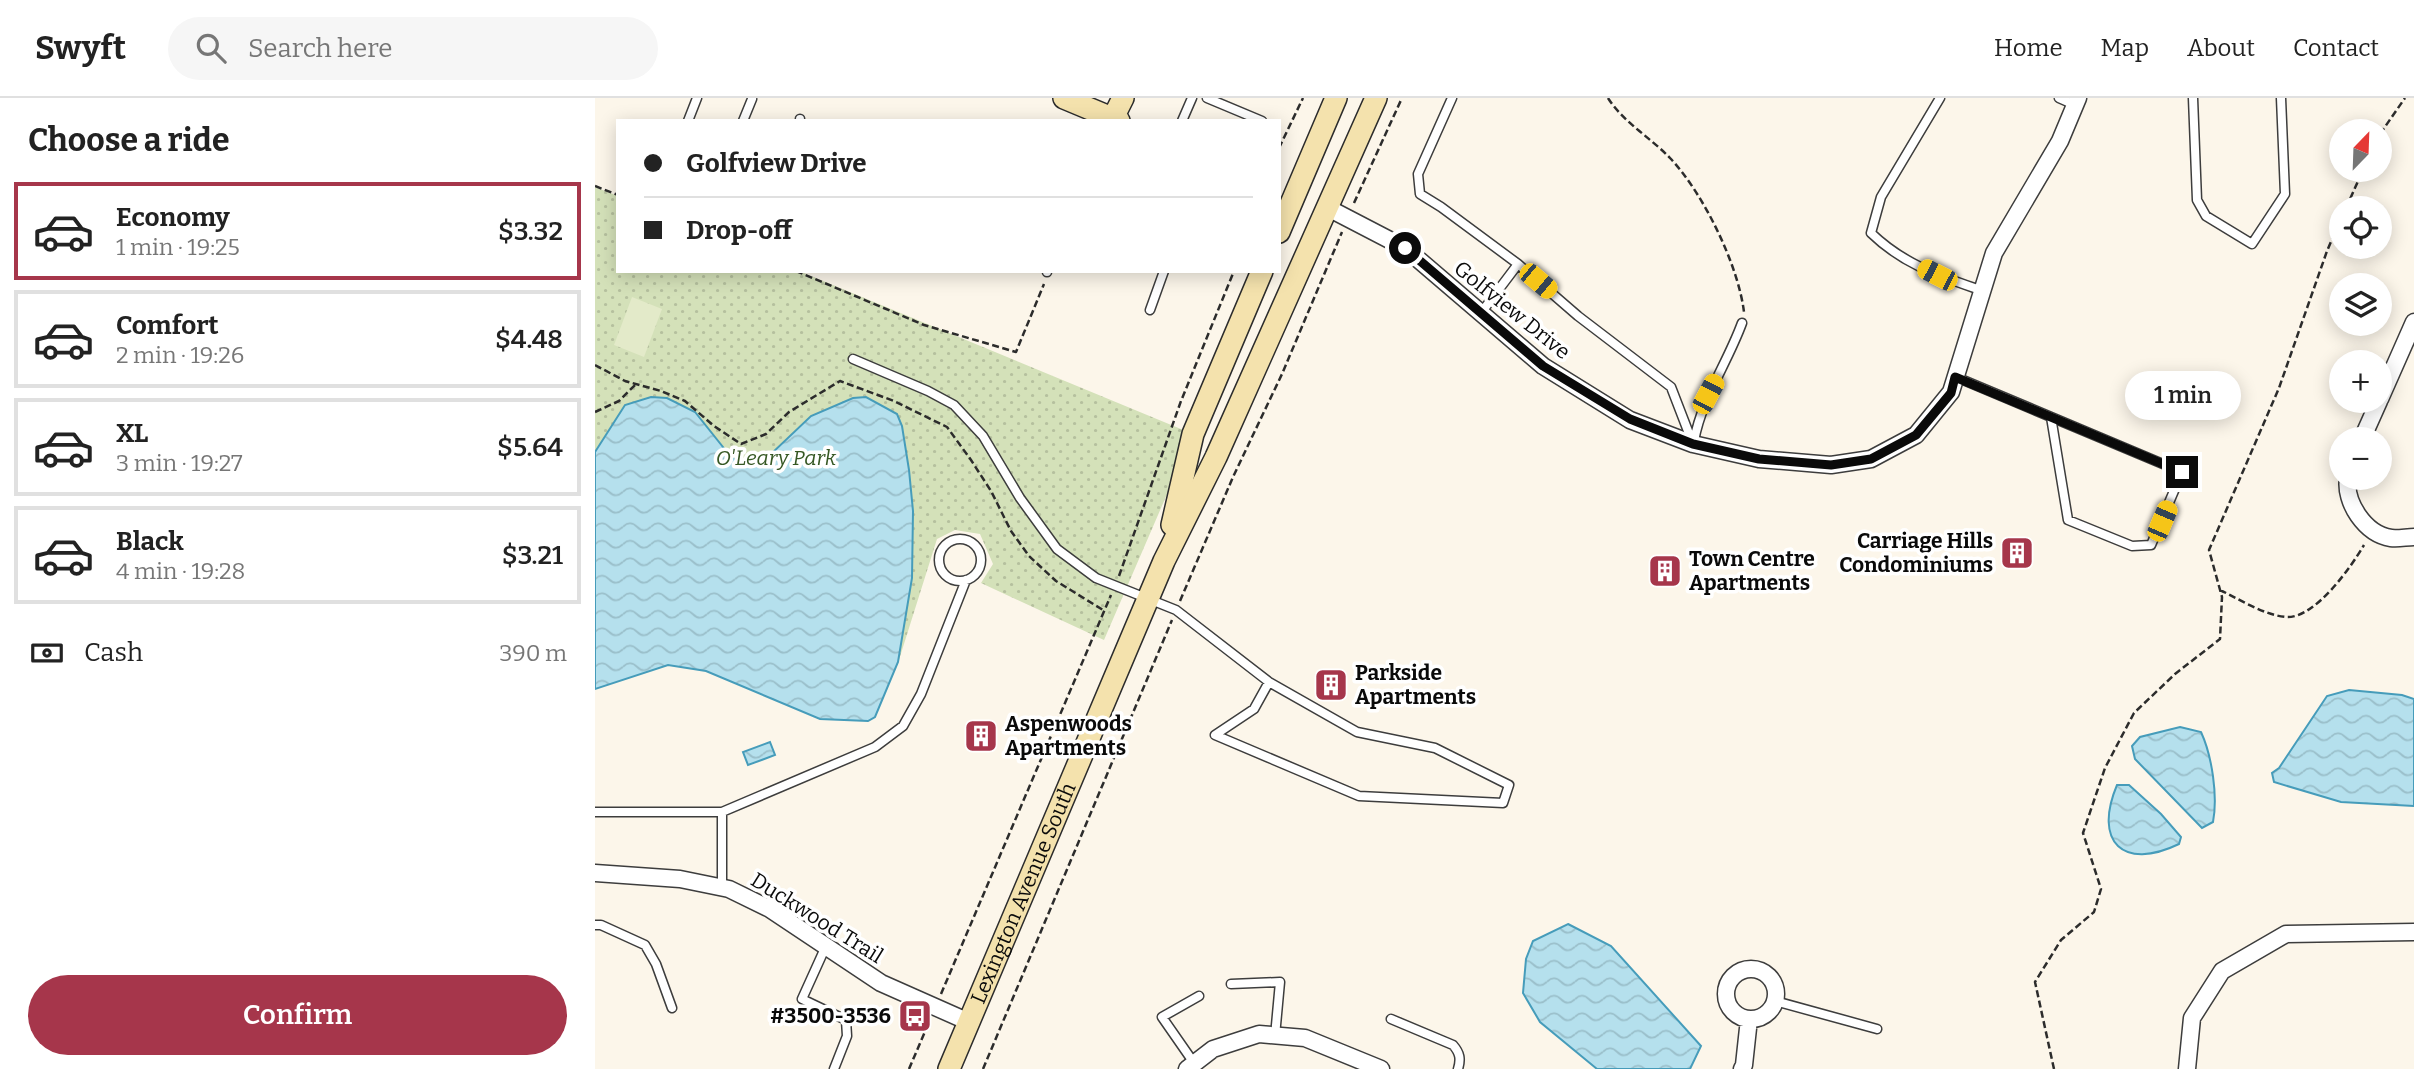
<!DOCTYPE html>
<meta charset="utf-8">
<style>
body{margin:0;font-family:Bitter,serif;background:#f6f6f6;color:#222;height:100vh;display:flex;flex-direction:column;font-size:26px;white-space:nowrap}
*{box-sizing:border-box;margin:0}
p{font-size:23px;color:#767676}
.icon{flex:none;width:38px;height:38px;fill:none;stroke:currentColor;stroke-width:2;stroke-linecap:round;stroke-linejoin:round}
.map{position:relative;flex:1;overflow:hidden}
.details{display:flex;flex-direction:column;background:#fff;width:595px}
.details>*{flex:none}
.banner{position:absolute;left:21px;top:21px;width:665px;height:154px;border-radius:0px;box-shadow:0 4px 18px #0003;display:grid;align-content:center;height:154px;padding:0 28px;background:#fff}
.needle{width:46px;rotate:23deg}
.controls{position:absolute;left:1734px;top:21px;display:grid;gap:14px}
.controls a{display:grid;place-items:center;width:63px;height:63px;border-radius:50%;background:#fff;box-shadow:0 4px 18px #0003;font-size:35px}
.end{position:absolute;width:32px;height:32px;margin:-16px;border:9px solid #0a0a0a;background:#fff;box-shadow:0 0 0 4px #fff}
.from{border-radius:50%}
.bubble{position:absolute;height:49px;border-radius:24px;background:#fff;box-shadow:0 4px 18px #0003;font-size:23px;font-weight:600;line-height:49px;text-align:center}
.car{position:absolute;width:21px;height:42px;margin:-21px -10px;border-radius:9px;box-shadow:0 0 5px 2px #0007;background:linear-gradient(#f5c518 24%,#345 0 40%,#f5c518 0 76%,#345 0 86%,#f5c518 0)}
.banner b{display:flex;align-items:center;gap:24px;height:66px;font-size:26px}
.banner b+b{border-top:2px solid #e0e0e0}
.banner i{width:18px;height:18px;background:#222}
ul{padding:0;list-style:none}
li{display:flex;align-items:center;gap:21px;height:98px;margin:0 14px 10px;padding:0 14px;border:4px solid #e0e0e0;border-radius:0px}
li div{flex:1}
li b{display:block;font-size:26px}
li em{font-style:normal;font-weight:600}
li.selected{border-color:#a6364b}
li>.icon{width:63px;height:63px;stroke-width:1.5}
h2{padding:0 28px;font-size:32px;line-height:84px}
.pay{display:flex;align-items:center;gap:18px;height:77px;padding:0 28px;font-size:26px}
.pay p{margin-inline-start:auto}
.action{display:flex;gap:14px;margin-top:auto;padding:14px 28px}
.action a{flex:1;height:80px;border-radius:42px;background:#a6364b;color:#fff;font-size:28px;font-weight:600;line-height:80px;text-align:center}
header{display:flex;align-items:center;gap:42px;box-sizing:border-box;height:98px;padding:0 35px;background:#fff;border-bottom:2px solid #e0e0e0}
header strong{font-size:33px}
nav{display:flex;gap:38px;margin-inline-start:auto;font-size:24px}
.search{width:490px;height:63px;background:#f6f6f6;display:flex;align-items:center;gap:18px;box-sizing:border-box;padding:0 24px;border-radius:38px;color:#767676;font-size:26px}
main{display:flex;flex:1;min-height:0}
.map>svg:first-child{display:block}
.park{fill:url(#park-dots)}
.pitch{fill:#e3eac9}
.water{fill:url(#water-waves);stroke:#469cba;stroke-width:2}
.lines{fill:none;stroke-linecap:round;stroke-linejoin:round}
.lane-casing{stroke:#3d3d3d;stroke-width:11}
.street-casing{stroke:#3d3d3d;stroke-width:19}
.secondary-casing{stroke:#2c2c2c;stroke-width:24}
.path{stroke:#2c2c2c;stroke-width:2.5;stroke-dasharray:7 3.5;stroke-linecap:butt}
.lane{stroke:#fff;stroke-width:8}
.street{stroke:#fff;stroke-width:16}
.secondary{stroke:#f4e2ad;stroke-width:21}
.route{stroke:#0a0a0a;stroke-width:9}
.labels{text-anchor:middle;stroke-width:7;stroke-linejoin:round;paint-order:stroke}
.street-label{font-size:21px;fill:#0a0a0a;stroke:#fff}
.park-label{font-size:21px;font-style:italic;fill:#365824;stroke:#fff}
.poi-label{font-size:21px;font-weight:bold;fill:#0a0a0a;stroke:#fff;text-anchor:start}
</style>
<header>
<strong>Swyft</strong>
<div class="search"><svg class="icon" aria-label="search" viewBox="0 0 24 24"><circle cx="10" cy="10" r="6"/><path d="M15 15l6 6"/></svg>Search here</div>
<nav><a>Home</a><a>Map</a><a>About</a><a>Contact</a></nav>
</header>
<main>
<section class="details">
<h2>Choose a ride</h2>
<ul>
<li class="selected"><svg class="icon" aria-label="car" viewBox="0 0 24 24"><path d="M5 17H2v-5l4-1 3-4h7l3 4 3 1v5h-3M9 17h6M6 11h13"/><circle cx="7" cy="17" r="2"/><circle cx="17" cy="17" r="2"/></svg><div><b>Economy</b><p>1 min · 19:25</p></div><em>$3.32</em></li>
<li><svg class="icon" aria-label="car" viewBox="0 0 24 24"><path d="M5 17H2v-5l4-1 3-4h7l3 4 3 1v5h-3M9 17h6M6 11h13"/><circle cx="7" cy="17" r="2"/><circle cx="17" cy="17" r="2"/></svg><div><b>Comfort</b><p>2 min · 19:26</p></div><em>$4.48</em></li>
<li><svg class="icon" aria-label="car" viewBox="0 0 24 24"><path d="M5 17H2v-5l4-1 3-4h7l3 4 3 1v5h-3M9 17h6M6 11h13"/><circle cx="7" cy="17" r="2"/><circle cx="17" cy="17" r="2"/></svg><div><b>XL</b><p>3 min · 19:27</p></div><em>$5.64</em></li>
<li><svg class="icon" aria-label="car" viewBox="0 0 24 24"><path d="M5 17H2v-5l4-1 3-4h7l3 4 3 1v5h-3M9 17h6M6 11h13"/><circle cx="7" cy="17" r="2"/><circle cx="17" cy="17" r="2"/></svg><div><b>Black</b><p>4 min · 19:28</p></div><em>$3.21</em></li>
</ul>
<div class="pay"><svg class="icon" aria-label="cash" viewBox="0 0 24 24"><path d="M3 7h18v10H3z"/><circle cx="12" cy="12" r="2"/></svg>Cash<p>390 m</p></div>
<div class="action"><a>Confirm</a></div>
</section>
<div class="map">
<svg width="1819" height="971" viewBox="0 0 1819 971">
<defs>
<pattern id="park-dots" width="8" height="8" patternUnits="userSpaceOnUse" patternTransform="scale(1.75)"><rect width="8" height="8" fill="#d4e1b9"/><path d="M2 2h.1M6 6h.1" fill="none" stroke="#b5c09e" stroke-width="1.8" stroke-linecap="round"/></pattern>
<pattern id="water-waves" width="16" height="10" patternUnits="userSpaceOnUse" patternTransform="scale(1.75)"><rect width="16" height="10" fill="#b5e0ed"/><path d="M0 5q4-4 8 0t8 0" fill="none" stroke="#9abfca"/></pattern>
</defs>
<rect width="100%" height="100%" fill="#fcf6ea"/>
<path class="park" d="M 0,89 L 23,98 L 23,173 L 204,173 L 598,336 L 509,542 L 386,485 L 398,466 L 385,436 L 360,432 L 342,441 L 303,565 L 280,619 L 273,623 L 225,621 L 111,573 L 73,567 L 0,591 Z"/>
<path class="pitch" d="M 37,199 L 67,211 L 49,259 L 19,247 Z"/>
<path class="water" d="M 56,299 L 72,300 L 100,314 L 136,359 L 152,368 L 174,358 L 216,318 L 258,300 L 271,299 L 302,316 L 307,328 L 314,372 L 318,413 L 317,480 L 303,564 L 280,619 L 273,623 L 225,621 L 111,573 L 73,567 L 0,591 L 0,354 L 30,307 Z
M 1754,592 L 1807,597 L 1819,601 L 1819,708 L 1746,704 L 1679,684 L 1677,675 L 1684,670 L 1732,598 Z
M 1585,629 L 1606,634 C 1617,658 1623,698 1618,724 L 1607,730 L 1540,661 L 1537,648 L 1545,639 Z
M 175,644 L 180,657 L 153,667 L 148,654 Z
M 1522,687 L 1534,687 L 1566,716 L 1586,739 L 1584,746 C 1528,773 1498,744 1522,687 Z
M 973,826 L 1016,848 L 1106,948 L 1095,971 L 1002,971 L 985,957 L 945,924 L 928,895 L 931,861 L 938,843 Z"/>
<g class="lines">
<defs>
<path id="lane" d="M 612,0 L 667,23
M 857,0 L 823,76 L 825,96 L 846,109 L 923,166 L 886,215
M 1345,0 L 1286,99 L 1276,135 C 1309,167 1345,178 1388,193
M 1464,0 L 1480,7
M 1598,0 L 1602,102 L 1611,118 L 1657,146 L 1690,96 L 1686,0
M 93,23 L 102,0
M 148,23 L 157,1
M 205,23 L 205,21
M 587,23 L 597,0
M 923,166 L 983,218 L 1076,289 L 1098,346
M 452,174 L 452,173
M 555,212 L 569,173
M 258,261 L 333,293 L 359,307 L 388,338 L 425,400 L 462,451 L 501,480 L 581,512 L 674,584 L 762,634 L 840,650 L 914,687 L 908,705 L 764,698 L 620,637 L 659,611 L 674,584
M 1361,279 L 1587,374 L 1556,447 L 1537,448 L 1473,422 L 1456,319
M 1099,343 C 1107,300 1132,266 1147,225
M344 462a21 21 0 1 1 42 0a21 21 0 1 1-42 0Z
M 0,714 L 127,714 L 127,789
M 127,714 L 280,649 L 308,628 L 326,596 L 371,482
M 0,827 L 6,827 L 50,847 L 61,866 L 77,910
M 231,848 L 207,901 L 251,922 L 252,938 L 239,971
M 636,886 L 685,884 L 680,938
M 1180,903 L 1282,931
M 796,921 L 858,947 C 865,955 866,961 863,971
M 599,965 L 567,919 L 604,898"/>
<path id="street" d="M 733,110 L 810,150 L 948,268 L 1035,322 L 1098,346 L 1164,361 L 1236,367 L 1276,361 L 1321,337 L 1356,294 L 1399,155 L 1465,43 L 1483,0
M 1785,301 L 1819,224
M 1767,341 L 1784,303
M 1753,380 C 1749,404 1770,436 1796,440 C 1803,441 1812,439 1819,439
M 0,775 L 85,781 L 134,791 L 175,811 L 286,885 L 374,924
M1131 896a25 25 0 1 1 50 0a25 25 0 1 1-50 0Z
M 592,971 L 618,951 L 664,936 L 710,940 L 786,971
M 1147,971 L 1149,967 L 1154,921
M 1592,971 L 1597,920 L 1627,873 L 1691,836 L 1819,834"/>
<g id="secondary">
<path d="M 469,0 L 524,23"/>
<path d="M 518,20 L 528,0"/>
<path d="M 684,134 L 741,0"/>
<path d="M 577,427 L 598,336 L 667,173"/>
<path id="s1" d="M 354,971 L 569,463 L 621,359 L 781,0"/>
</g>
</defs>
<use href="#lane" class="lane-casing"/>
<use href="#street" class="street-casing"/>
<use href="#secondary" class="secondary-casing"/>
<path class="path" d="M 1013,0 C 1028,24 1056,40 1075,60 C 1108,95 1143,166 1149,214
M 1785,36 L 1810,0
M 684,50 L 708,0
M 0,88 L 23,97
M 759,105 L 807,0
M 1751,110 L 1768,72
M 201,173 L 329,227 L 421,254 L 449,186
M 0,267 L 30,283 L 66,293 L 90,303 L 119,328 L 146,346 L 171,336 L 194,314 L 245,283 L 299,303 L 352,329 L 376,362 L 396,393 L 416,433 L 434,458 L 461,483 L 508,512
M 0,314 L 24,303 L 40,287
M 524,478 L 586,303 L 639,173
M 1625,492 C 1646,502 1669,517 1691,519 C 1720,521 1756,469 1769,447
M 585,503 L 638,379 L 687,276 L 747,134
M 346,896 L 516,497
M 314,971 L 335,922
M 388,971 L 577,522
M 1459,971 L 1440,884 L 1466,842 L 1499,814 L 1506,791 L 1488,735 L 1510,670 L 1539,615 L 1580,576 L 1625,541 L 1627,499 L 1614,452 L 1684,290 L 1732,153 L 1746,120"/>
<use href="#lane" class="lane"/>
<use href="#street" class="street"/>
<use href="#secondary" class="secondary"/>
</g>
<g class="lines">
<path class="route" d="M 810,150 L 948,268 L 1035,321 L 1098,346 L 1164,361 L 1236,367 L 1276,361 L 1321,337 L 1356,295 L 1360,279 L 1587,374"/>
</g>
<defs>
<symbol id="building-square" viewBox="-11 -11 22 22"><rect x="-9" y="-9" width="18" height="18" rx="4" fill="#a6364b" stroke="#fff"/><path d="M-4-6H4V6H1V3H-1V6H-4ZM-2.5-4.3h1.7v1.8h-1.7ZM.8-4.3h1.7v1.8H.8ZM-2.5-1h1.7V.8h-1.7ZM.8-1h1.7V.8H.8Z" fill="#fff"/></symbol>
<symbol id="bus-square" viewBox="-11 -11 22 22"><rect x="-9" y="-9" width="18" height="18" rx="4" fill="#a6364b" stroke="#fff"/><path d="M-5-6H5V4H4V6H2V4H-2V6H-4V4H-5ZM-3.5-4V0h7V-4ZM-3.5 1.2v1.5H-2V1.2ZM2 1.2v1.5H3.5V1.2Z" fill="#fff"/></symbol>
</defs>
<g fill-rule="evenodd">
<use href="#building-square" x="1403" y="436" width="38" height="38"/>
<use href="#building-square" x="1051" y="454" width="38" height="38"/>
<use href="#building-square" x="717" y="568" width="38" height="38"/>
<use href="#building-square" x="367" y="619" width="38" height="38"/>
<use href="#bus-square" x="301" y="899" width="38" height="38"/>
</g>
<g class="labels">
<g class="street-label">
<text transform="translate(917 212) rotate(39)" y="7">Golfview Drive</text>
<text dy="7" stroke="none"><textPath href="#s1" startOffset="191">Lexington Avenue South</textPath></text>
<text transform="translate(222 820) rotate(32)" y="7">Duckwood Trail</text>
</g>
<g class="park-label">
<text x="181" y="367">O'Leary Park</text>
</g>
<g class="poi-label">
<text x="1398" y="450" text-anchor="end">Carriage Hills<tspan x="1398" dy="24">Condominiums</tspan></text>
<text x="1094" y="468">Town Centre<tspan x="1094" dy="24">Apartments</tspan></text>
<text x="760" y="582">Parkside<tspan x="760" dy="24">Apartments</tspan></text>
<text x="410" y="633">Aspenwoods<tspan x="410" dy="24">Apartments</tspan></text>
<text x="296" y="925" text-anchor="end">#3500-3536</text>
</g>
</g>
</svg>
<div class="controls">
<a><svg class="needle" viewBox="-14 -14 28 28"><path d="M0-13l5 13h-10z" fill="#e53935"/><path d="M0 13l5-13h-10z" fill="#767676"/></svg></a>
<a><svg class="icon" aria-label="locate" viewBox="0 0 24 24"><circle cx="12" cy="12" r="6"/><path d="M12 2v4M12 18v4M2 12h4M18 12h4"/></svg></a>
<a><svg class="icon" aria-label="layers" viewBox="0 0 24 24"><path d="M12 4l9 5-9 5-9-5zM3 14l9 5 9-5"/></svg></a>
<a>+</a>
<a>−</a>
</div>
<i class="end from" style="left:810px;top:150px"></i>
<i class="end" style="left:1587px;top:374px"></i>
<div class="bubble" style="left:1530px;top:273px;width:116px">1 min</div>
<i class="car" style="left:1342px;top:177px;rotate:297deg"></i>
<i class="car" style="left:943px;top:183px;rotate:130deg"></i>
<i class="car" style="left:1113px;top:296px;rotate:28deg"></i>
<i class="car" style="left:1567px;top:423px;rotate:23deg"></i>
<div class="banner">
<b><i class="from"></i>Golfview Drive</b>
<b><i></i>Drop-off</b>
</div>
</div>
</main>
